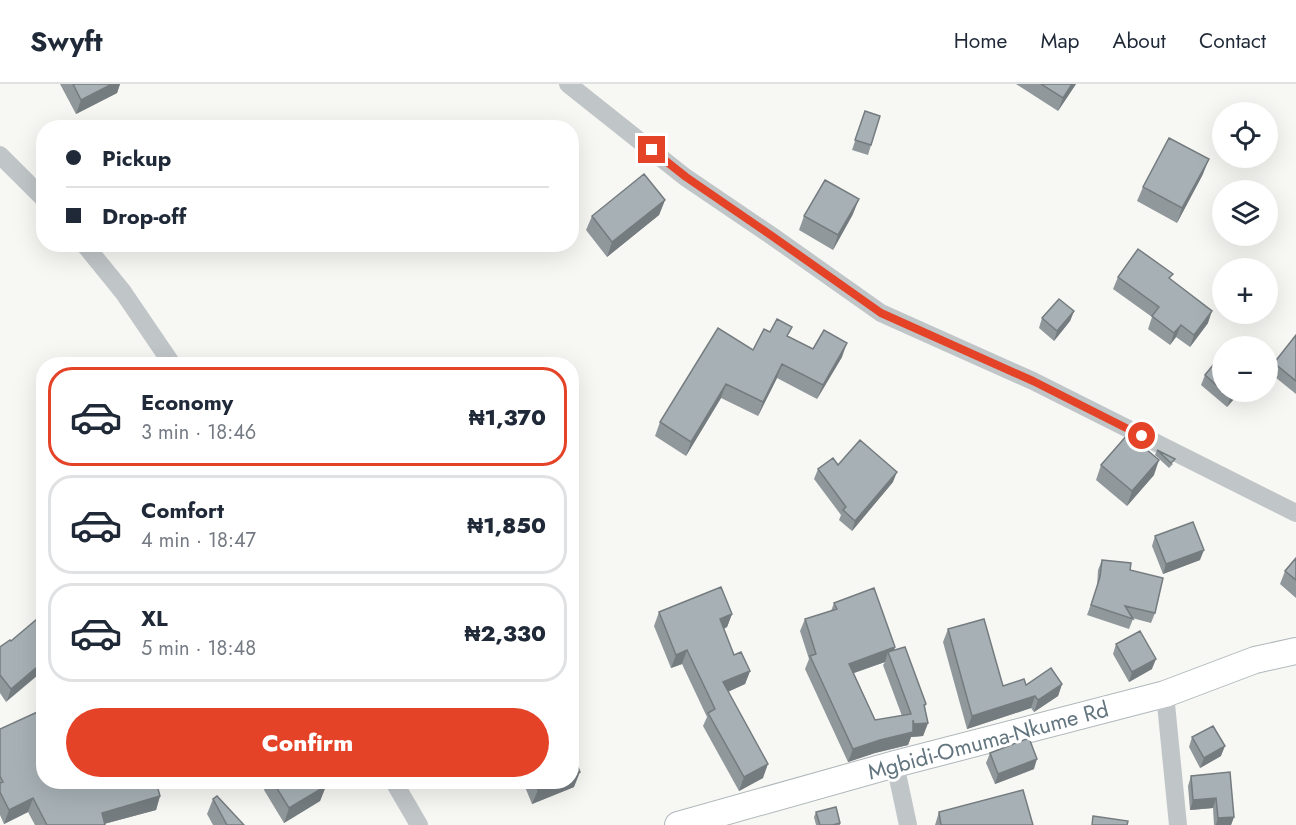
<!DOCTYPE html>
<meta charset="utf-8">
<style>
body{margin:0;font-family:Jost,sans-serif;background:#f6f6f7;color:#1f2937;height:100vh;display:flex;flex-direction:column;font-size:22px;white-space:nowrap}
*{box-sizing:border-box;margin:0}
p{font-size:20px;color:#747a83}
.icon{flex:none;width:33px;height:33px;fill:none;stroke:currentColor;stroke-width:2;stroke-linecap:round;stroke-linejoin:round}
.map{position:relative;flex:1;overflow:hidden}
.sheet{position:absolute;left:36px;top:273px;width:543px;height:432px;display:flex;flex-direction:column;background:#fff;border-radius:24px;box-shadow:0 6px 24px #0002}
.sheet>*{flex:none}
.guide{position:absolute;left:36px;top:36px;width:543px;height:132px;border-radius:24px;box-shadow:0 6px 24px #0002;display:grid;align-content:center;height:132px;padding:0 30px;background:#fff}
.fabs{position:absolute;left:1212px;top:18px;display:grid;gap:12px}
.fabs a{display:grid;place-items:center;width:66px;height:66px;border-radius:50%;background:#fff;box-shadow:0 6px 24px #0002;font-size:30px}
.end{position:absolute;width:27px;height:27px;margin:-14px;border:8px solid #e44327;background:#fff;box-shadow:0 0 0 3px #fff}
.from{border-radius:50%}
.guide b{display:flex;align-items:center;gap:21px;height:57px;font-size:22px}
.guide b+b{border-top:2px solid #e0e1e3}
.guide i{width:15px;height:15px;background:#1f2937}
ul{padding:10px 0 0;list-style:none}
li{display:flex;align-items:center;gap:18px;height:99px;margin:0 12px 9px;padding:0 18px;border:3px solid #e0e1e3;border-radius:24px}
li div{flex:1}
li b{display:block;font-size:22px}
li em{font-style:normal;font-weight:800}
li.current{border-color:#e44327}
li>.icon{width:54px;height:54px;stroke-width:1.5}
.cta{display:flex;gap:12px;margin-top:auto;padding:12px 30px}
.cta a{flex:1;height:69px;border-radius:36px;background:#e44327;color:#fff;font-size:24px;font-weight:800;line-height:69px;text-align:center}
header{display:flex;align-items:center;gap:36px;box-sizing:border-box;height:84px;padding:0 30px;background:#fff;border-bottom:2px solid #e0e1e3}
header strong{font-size:28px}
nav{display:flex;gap:33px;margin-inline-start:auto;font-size:21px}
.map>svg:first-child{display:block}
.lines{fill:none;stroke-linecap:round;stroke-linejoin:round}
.secondary-casing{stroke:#b0b7bb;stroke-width:28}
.street{stroke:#c0c5c8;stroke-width:18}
.secondary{stroke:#fff;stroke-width:26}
.wall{fill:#90989c;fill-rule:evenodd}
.shaded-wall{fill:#757c7f}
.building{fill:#a7b1b5;stroke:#757c7f;stroke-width:1.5}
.route{stroke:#e44327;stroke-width:8}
.labels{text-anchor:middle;stroke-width:6;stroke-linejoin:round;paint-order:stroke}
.street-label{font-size:22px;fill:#62757f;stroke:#fff}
</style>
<header>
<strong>Swyft</strong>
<nav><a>Home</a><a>Map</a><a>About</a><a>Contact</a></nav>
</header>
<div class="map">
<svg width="1296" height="741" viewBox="0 0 1296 741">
<rect width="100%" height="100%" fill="#f7f7f4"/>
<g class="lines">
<defs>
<path id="secondary" d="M 678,741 L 895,680 L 1165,610 L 1255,576 L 1296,567"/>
</defs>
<use href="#secondary" class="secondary-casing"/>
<path class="street" d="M 568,0 L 685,93 L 772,152 L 881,229 L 1033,297 L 1296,429
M 0,71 L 44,115
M 84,160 L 123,208 L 172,280
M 1165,610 L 1178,741
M 895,680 L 908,741
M 394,698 L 419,741"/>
<use href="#secondary" class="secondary"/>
</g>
<path class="wall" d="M 60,0 L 120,0 L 117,9 L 76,30 Z
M 1016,0 L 1076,0 L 1058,27 Z
M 865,27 L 880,32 L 868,71 L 852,66 Z
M 1203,90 L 1177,139 L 1137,117 L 1143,103 Z
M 665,116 L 659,131 L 607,173 L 586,146 L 592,132 Z
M 853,130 L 833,166 L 799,146 L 804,132 Z
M 1118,193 L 1171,195 L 1208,239 L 1190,263 L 1176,253 L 1170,261 L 1148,245 L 1152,233 L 1113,205 Z
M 1074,227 L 1070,237 L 1054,257 L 1039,244 L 1042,234 Z
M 1296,251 L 1296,310 L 1270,289 L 1274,279 Z
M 788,252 L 813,265 L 842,273 L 817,315 L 777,294 L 758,332 L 721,314 L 686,372 L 655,352 L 660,338 L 753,266 Z
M 1222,270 L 1222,308 L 1240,308 L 1227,323 L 1201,301 L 1205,291 Z
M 1157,366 L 1173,380 L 1169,384 L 1155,371 Z
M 838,381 L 893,398 L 852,447 L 839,436 L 841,431 L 814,395 L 818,385 Z
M 1101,381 L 1154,391 L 1127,422 L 1096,396 Z
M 1155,452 L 1200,476 L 1163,490 L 1152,462 Z
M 1296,474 L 1296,514 L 1280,500 L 1285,487 Z
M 1102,476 L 1130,486 L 1155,529 L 1151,539 L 1132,534 L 1133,535 L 1129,545 L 1087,531 L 1097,503 L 1098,486 Z
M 834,519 L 895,563 L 894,566 L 926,620 L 925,623 L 928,639 L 923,652 L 911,653 L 908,661 L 875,669 L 848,678 L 805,585 L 809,575 L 800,547 L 805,535 L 831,527 ZM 885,578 L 883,581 L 902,632 L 875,636 L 854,589 Z
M 659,528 L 732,530 L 727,543 L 724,545 L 734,571 L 750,587 L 745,600 L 728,608 L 763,694 L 739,707 L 703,642 L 707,633 L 682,580 L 671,584 L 654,542 Z
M 44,529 L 6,618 L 0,609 L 0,563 L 11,557 Z
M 948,545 L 1003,602 L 1062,600 L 1058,612 L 1034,628 L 1031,624 L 967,645 L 943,558 Z
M 1116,560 L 1152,585 L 1129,598 L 1113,570 Z
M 0,645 L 44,698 L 160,712 L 156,726 L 104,740 L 105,741 L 35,741 L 28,728 L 4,740 L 0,731 Z
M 1192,653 L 1221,672 L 1200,684 L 1189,663 Z
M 990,669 L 1034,685 L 995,700 L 986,679 Z
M 1230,688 L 1234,733 L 1231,741 L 1214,741 L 1213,724 L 1190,726 L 1188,702 L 1191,692 Z
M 267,698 L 323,698 L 326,702 L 320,717 L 284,739 L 264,706 Z
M 523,698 L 572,698 L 574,703 L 532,720 Z
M 213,715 L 244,741 L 213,741 L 207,730 Z
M 816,728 L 840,739 L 840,741 L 816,741 L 814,733 Z
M 939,728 L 1033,741 L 935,741 Z"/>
<path class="shaded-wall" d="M 112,0 L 120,0 L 117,9 L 76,30 L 81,16 Z
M 1072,0 L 1076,0 L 1058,27 L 1063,14 Z
M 1209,75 L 1203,90 L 1177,139 L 1182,124 Z
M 859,115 L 853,130 L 833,166 L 838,151 Z
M 665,116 L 659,131 L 607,173 L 612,158 Z
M 1074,227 L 1070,237 L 1054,257 L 1057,247 Z
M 1212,227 L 1208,239 L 1190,263 L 1194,251 Z
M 1181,241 L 1176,253 L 1170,261 L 1174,249 Z
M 847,259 L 842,273 L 817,315 L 823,301 Z
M 782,280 L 777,294 L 758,332 L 763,318 Z
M 726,300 L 721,314 L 686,372 L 691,358 Z
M 1235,308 L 1240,308 L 1227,323 L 1231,313 Z
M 1159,376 L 1154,391 L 1127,422 L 1132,407 Z
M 897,388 L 893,398 L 852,447 L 855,437 Z
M 1204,466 L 1200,476 L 1163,490 L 1166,480 Z
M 732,530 L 727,543 L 715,548 L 720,535 Z
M 895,563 L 891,576 L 888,568 L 885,578 L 845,592 L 849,580 Z
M 687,566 L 682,580 L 671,584 L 676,571 Z
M 1156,575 L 1152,585 L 1129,598 L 1132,588 Z
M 44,577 L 44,586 L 6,618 L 11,605 Z
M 750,587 L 745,600 L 718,612 L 723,598 Z
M 1062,600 L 1058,612 L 1034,628 L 1038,616 Z
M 1035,612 L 1031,624 L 967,645 L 972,632 Z
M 928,639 L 923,652 L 911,653 L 908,661 L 875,669 L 848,678 L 853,665 L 880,656 L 911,649 L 914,640 Z
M 1225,662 L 1221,672 L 1200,684 L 1204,674 Z
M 1037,675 L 1034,685 L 995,700 L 998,690 Z
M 768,680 L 763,694 L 739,707 L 744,693 Z
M 580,688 L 574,703 L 532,720 L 538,706 L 557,698 L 572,698 L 572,691 Z
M 326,702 L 320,717 L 284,739 L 289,724 Z
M 160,712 L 156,726 L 100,741 L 102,729 Z
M 33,714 L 28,728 L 4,740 L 9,726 Z
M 1216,714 L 1213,724 L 1190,726 L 1193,716 Z
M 1234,733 L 1231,741 L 1216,741 L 1218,734 Z"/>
<path class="building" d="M 73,0 L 112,0 L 81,16 Z
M 1041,0 L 1072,0 L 1063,14 Z
M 865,27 L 880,32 L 871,61 L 855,56 Z
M 1169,54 L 1209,75 L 1182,124 L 1143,103 Z
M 644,90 L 665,116 L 612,158 L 592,132 Z
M 825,96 L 859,115 L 838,151 L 804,132 Z
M 1138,165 L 1173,190 L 1169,194 L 1212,227 L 1194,251 L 1181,241 L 1174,249 L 1152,232 L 1159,223 L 1118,193 Z
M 1059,215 L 1074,227 L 1057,247 L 1042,234 Z
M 777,235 L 792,243 L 787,252 L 813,265 L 824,246 L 847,259 L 823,301 L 782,280 L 763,318 L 726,300 L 691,358 L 660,338 L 718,244 L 753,266 L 764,245 L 770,248 Z
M 1296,251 L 1296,297 L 1274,279 Z
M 1222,270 L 1222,306 L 1205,291 Z
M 1224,308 L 1235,308 L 1231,313 Z
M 1128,350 L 1159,376 L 1132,407 L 1101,381 Z
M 860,356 L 897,388 L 855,437 L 843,426 L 846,423 L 818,385 L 833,374 L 838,381 Z
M 1157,366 L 1175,375 L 1171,379 Z
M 1193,438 L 1204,466 L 1166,480 L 1155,452 Z
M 1296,474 L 1296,496 L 1285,487 Z
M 1102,476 L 1131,479 L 1130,486 L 1163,494 L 1155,529 L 1125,522 L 1133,535 L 1091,521 L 1100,493 Z
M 721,503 L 732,530 L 720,535 L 734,571 L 741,568 L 750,587 L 723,598 L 768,680 L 744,693 L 708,629 L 715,625 L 687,566 L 676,571 L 659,528 Z
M 874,504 L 895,563 L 849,580 L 875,636 L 911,630 L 888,568 L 905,563 L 926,620 L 924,621 L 928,639 L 914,640 L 913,636 L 913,648 L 880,656 L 853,665 L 810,572 L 816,570 L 805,535 L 837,525 L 834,519 Z
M 44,529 L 44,577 L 11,605 L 0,591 L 0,563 L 10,556 L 11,557 Z
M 984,535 L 1003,602 L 1024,595 L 1026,601 L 1051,584 L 1062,600 L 1038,616 L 1035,612 L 972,632 L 948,545 Z
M 1140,547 L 1156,575 L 1132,588 L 1116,560 Z
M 44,625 L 44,698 L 156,698 L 160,712 L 102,729 L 105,741 L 47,741 L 33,714 L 9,726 L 0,708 L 0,699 L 3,698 L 0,692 L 0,645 Z
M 1213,642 L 1225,662 L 1204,674 L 1192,653 Z
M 1029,654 L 1037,675 L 998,690 L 990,669 Z
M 572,669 L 580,688 L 572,691 Z
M 1230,688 L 1234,733 L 1218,734 L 1216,714 L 1193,716 L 1191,692 Z
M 273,698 L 323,698 L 326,702 L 289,724 Z
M 534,698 L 557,698 L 538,706 Z
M 1023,706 L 1033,741 L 941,741 L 939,728 Z
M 217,712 L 244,741 L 227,741 L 213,715 Z
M 836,723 L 840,739 L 833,741 L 820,741 L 816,728 Z
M 1093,732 L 1128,737 L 1127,741 L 1092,741 Z"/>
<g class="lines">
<path class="route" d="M 652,66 L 686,93 L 772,152 L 881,229 L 1033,297 L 1142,352"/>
</g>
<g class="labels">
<g class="street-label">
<text transform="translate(988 656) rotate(-15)" y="8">Mgbidi-Omuma-Nkume Rd</text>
</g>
</g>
</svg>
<div class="fabs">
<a><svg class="icon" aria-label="locate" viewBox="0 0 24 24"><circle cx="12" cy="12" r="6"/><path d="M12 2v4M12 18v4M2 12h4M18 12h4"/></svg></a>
<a><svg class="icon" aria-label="layers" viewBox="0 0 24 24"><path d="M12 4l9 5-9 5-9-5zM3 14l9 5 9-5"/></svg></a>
<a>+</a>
<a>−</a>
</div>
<i class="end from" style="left:1142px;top:352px"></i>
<i class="end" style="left:652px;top:66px"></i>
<div class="guide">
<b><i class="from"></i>Pickup</b>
<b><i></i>Drop-off</b>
</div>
<section class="sheet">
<ul>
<li class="current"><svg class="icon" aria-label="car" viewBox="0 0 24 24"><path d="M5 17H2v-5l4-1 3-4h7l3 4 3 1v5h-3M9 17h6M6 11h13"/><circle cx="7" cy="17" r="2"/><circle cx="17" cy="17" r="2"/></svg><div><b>Economy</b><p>3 min · 18:46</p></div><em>₦1,370</em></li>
<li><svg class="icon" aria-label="car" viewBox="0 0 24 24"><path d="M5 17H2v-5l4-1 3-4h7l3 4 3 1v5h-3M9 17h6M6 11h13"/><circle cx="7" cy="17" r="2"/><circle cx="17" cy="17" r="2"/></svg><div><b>Comfort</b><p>4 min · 18:47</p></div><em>₦1,850</em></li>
<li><svg class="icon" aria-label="car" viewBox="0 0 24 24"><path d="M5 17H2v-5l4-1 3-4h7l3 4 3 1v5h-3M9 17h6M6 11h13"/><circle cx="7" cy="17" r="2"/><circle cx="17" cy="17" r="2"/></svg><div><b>XL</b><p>5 min · 18:48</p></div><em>₦2,330</em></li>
</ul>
<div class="cta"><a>Confirm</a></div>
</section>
</div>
